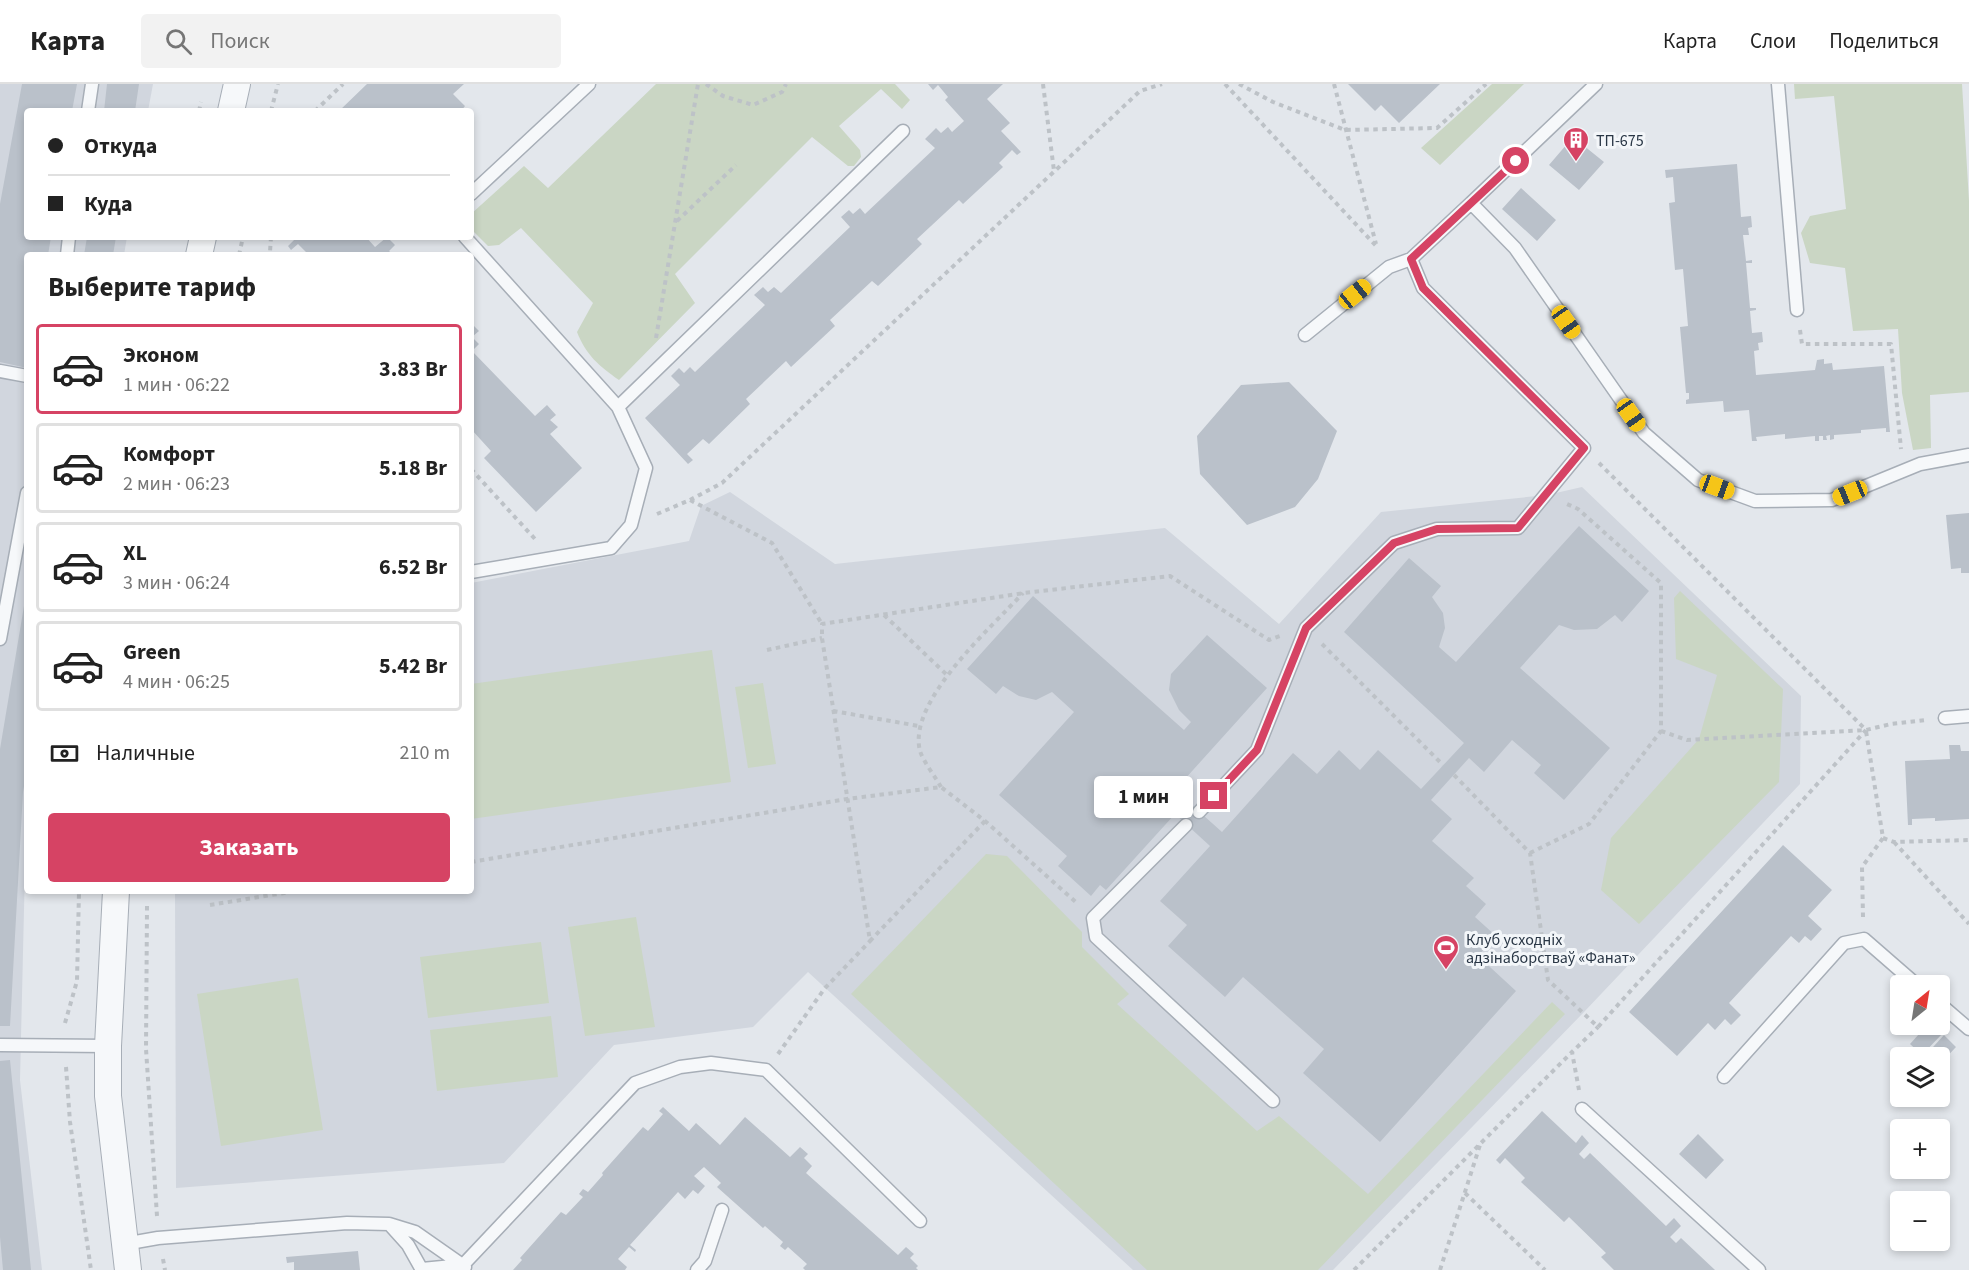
<!DOCTYPE html>
<html lang="ru">
<meta charset="utf-8">
<style>
body{margin:0;font-family:"Source Sans 3",sans-serif;background:#f2f2f2;color:#222;height:100vh;display:flex;flex-direction:column;font-size:22px;white-space:nowrap}
*{box-sizing:border-box;margin:0}
p{font-size:20px;color:#767676}
.icon{flex:none;width:33px;height:33px;fill:none;stroke:currentColor;stroke-width:2;stroke-linecap:round;stroke-linejoin:round}
.map{position:relative;flex:1;overflow:hidden}
.side{position:absolute;left:24px;top:168px;width:450px;height:642px;display:flex;flex-direction:column;background:#fff;border-radius:6px;box-shadow:0 3px 9px #0003}
.side>*{flex:none}
.banner{position:absolute;left:24px;top:24px;width:450px;height:132px;border-radius:6px;box-shadow:0 3px 9px #0003;display:grid;align-content:center;height:132px;padding:0 24px;background:#fff}
.needle{width:39px;rotate:30deg}
.controls{position:absolute;left:1890px;top:891px;display:grid;gap:12px}
.controls a{display:grid;place-items:center;width:60px;height:60px;border-radius:6px;background:#fff;box-shadow:0 3px 9px #0003;font-size:30px}
.end{position:absolute;width:27px;height:27px;margin:-14px;border:8px solid #d64364;background:#fff;box-shadow:0 0 0 3px #fff}
.from{border-radius:50%}
.bubble{position:absolute;height:42px;border-radius:6px;background:#fff;box-shadow:0 3px 9px #0003;font-size:20px;font-weight:700;line-height:42px;text-align:center}
.car{position:absolute;width:18px;height:36px;margin:-18px -9px;border-radius:8px;box-shadow:0 0 4px 2px #0007;background:linear-gradient(#f5c518 24%,#345 0 40%,#f5c518 0 76%,#345 0 86%,#f5c518 0)}
.banner b{display:flex;align-items:center;gap:21px;height:57px;font-size:22px}
.banner b+b{border-top:2px solid #e0e0e0}
.banner i{width:15px;height:15px;background:#222}
ul{padding:0;list-style:none}
li{display:flex;align-items:center;gap:18px;height:90px;margin:0 12px 9px;padding:0 12px;border:3px solid #e0e0e0;border-radius:6px}
li div{flex:1}
li b{display:block;font-size:22px}
li em{font-style:normal;font-weight:700}
li.active{border-color:#d64364}
li>.icon{width:54px;height:54px;stroke-width:1.5}
h2{padding:0 24px;font-size:27px;line-height:72px}
.pay{display:flex;align-items:center;gap:15px;height:66px;padding:0 24px;font-size:22px}
.pay p{margin-inline-start:auto}
.primary-button{display:flex;gap:12px;margin-top:auto;padding:12px 24px}
.primary-button a{flex:1;height:69px;border-radius:6px;background:#d64364;color:#fff;font-size:24px;font-weight:700;line-height:69px;text-align:center}
header{display:flex;align-items:center;gap:36px;box-sizing:border-box;height:84px;padding:0 30px;background:#fff;border-bottom:2px solid #e0e0e0}
header strong{font-size:28px}
nav{display:flex;gap:33px;margin-inline-start:auto;font-size:21px}
.search{width:420px;height:54px;background:#f2f2f2;display:flex;align-items:center;gap:15px;box-sizing:border-box;padding:0 21px;border-radius:6px;color:#767676;font-size:22px}
.map>svg:first-child{display:block}
.built{fill:#d1d6de}
.green{fill:#cad6c4}
.building{fill:#bac1ca}
.lines{fill:none;stroke-linecap:round;stroke-linejoin:round}
.lane-casing{stroke:#a7aeb7;stroke-width:15}
.street-casing{stroke:#a7aeb7;stroke-width:28}
.path{stroke:#bdc2c7;stroke-width:4;stroke-dasharray:4.5 4.5;stroke-linecap:butt}
.lane{stroke:#f6f8fa;stroke-width:12}
.street{stroke:#f6f8fa;stroke-width:26}
.route{stroke:#d64364;stroke-width:8}
.labels{text-anchor:middle;stroke-width:6;stroke-linejoin:round;paint-order:stroke}
.poi-label{font-size:16px;fill:#293645;stroke:#f3f6f9;text-anchor:start}
</style>
<header>
<strong>Карта</strong>
<div class="search"><svg class="icon" aria-label="search" viewBox="0 0 24 24"><circle cx="10" cy="10" r="6"/><path d="M15 15l6 6"/></svg>Поиск</div>
<nav><a>Карта</a><a>Слои</a><a>Поделиться</a></nav>
</header>
<div class="map">
<svg width="1969" height="1186" viewBox="0 0 1969 1186">
<rect width="100%" height="100%" fill="#e3e7ec"/>
<path class="built" d="M 0,0 L 153,0 L 148,27 L 27,27 L 27,153 L 127,153 L 124,171 L 27,171 L 27,698 L 20,996 L 42,1186 L 0,1186 Z
M 1582,403 L 1801,612 L 1800,700 L 1584,928 L 1333,1186 L 1133,1186 L 808,888 L 753,943 L 614,961 L 504,1079 L 176,1104 L 175,807 L 471,807 L 471,499 L 689,457 L 701,422 L 730,408 L 835,480 L 1165,444 L 1279,540 L 1381,428 L 1547,411 Z"/>
<path class="green" d="M 656,0 L 895,0 L 910,16 L 902,25 L 881,5 L 839,42 L 860,66 L 861,73 L 854,82 L 848,82 L 812,53 L 675,190 L 695,219 L 619,296 C 599,282 586,271 577,248 L 593,219 L 521,144 L 499,161 L 488,162 L 471,145 L 471,130 L 524,82 L 548,104 Z
M 1492,0 L 1524,0 L 1440,81 L 1421,64 Z
M 1794,0 L 1962,0 L 1969,117 L 1969,308 L 1930,311 L 1931,364 L 1913,366 L 1902,309 L 1898,245 L 1853,247 L 1845,184 L 1810,179 L 1801,149 L 1810,132 L 1846,125 L 1834,12 L 1795,15 Z
M 1680,507 L 1783,605 L 1779,698 L 1639,840 L 1601,806 L 1611,754 L 1699,655 L 1717,591 L 1676,575 L 1674,514 Z
M 712,566 L 731,698 L 471,735 L 471,600 Z
M 763,599 L 776,680 L 748,684 L 735,603 Z
M 986,770 L 1007,772 L 1082,848 L 1082,863 L 1129,910 L 1117,920 L 1257,1047 L 1279,1032 L 1368,1110 L 1552,918 L 1565,930 L 1318,1186 L 1147,1186 L 851,910 Z
M 636,833 L 655,943 L 585,952 L 568,843 Z
M 541,858 L 549,919 L 428,934 L 420,873 Z
M 298,894 L 323,1046 L 221,1062 L 197,910 Z
M 551,932 L 558,993 L 437,1007 L 430,946 Z"/>
<path class="building" d="M 22,0 L 77,0 L 72,27 L 27,27 L 27,153 L 51,153 L 48,171 L 27,171 L 27,284 L 0,278 L 0,120 Z
M 107,0 L 139,0 L 135,27 L 104,27 Z
M 367,0 L 464,0 L 453,10 L 465,22 L 461,27 L 437,27 L 435,25 L 433,27 L 339,27 Z
M 928,0 L 1003,0 L 987,15 L 1010,39 L 1001,47 L 1021,68 L 1017,71 L 1012,66 L 999,79 L 1003,83 L 963,120 L 959,116 L 917,155 L 922,160 L 878,202 L 872,197 L 830,236 L 835,242 L 791,283 L 786,277 L 746,315 L 750,320 L 709,360 L 703,355 L 687,370 L 693,376 L 688,380 L 645,334 L 680,301 L 671,292 L 679,284 L 684,289 L 690,283 L 695,288 L 765,221 L 754,211 L 763,203 L 768,208 L 774,203 L 781,209 L 850,143 L 841,133 L 849,126 L 853,130 L 860,124 L 865,130 L 935,64 L 925,55 L 936,44 L 941,49 L 948,43 L 952,48 L 964,37 L 945,16 L 948,13 L 938,1 L 933,6 Z
M 1348,0 L 1440,0 L 1399,39 L 1381,21 L 1375,27 Z
M 1573,53 L 1604,78 L 1579,106 L 1549,81 Z
M 1737,80 L 1741,133 L 1751,132 L 1752,143 L 1748,144 L 1749,151 L 1743,151 L 1746,177 L 1752,176 L 1752,179 L 1746,179 L 1750,224 L 1756,224 L 1756,226 L 1750,227 L 1752,249 L 1762,248 L 1763,258 L 1758,259 L 1759,266 L 1754,267 L 1756,291 L 1815,286 L 1817,276 L 1824,275 L 1824,280 L 1832,279 L 1833,286 L 1884,282 L 1890,348 L 1886,348 L 1886,344 L 1861,346 L 1861,349 L 1834,351 L 1834,355 L 1830,356 L 1830,351 L 1826,352 L 1827,356 L 1823,356 L 1823,352 L 1819,352 L 1819,357 L 1815,357 L 1815,352 L 1785,355 L 1785,350 L 1756,353 L 1757,357 L 1752,357 L 1749,326 L 1724,328 L 1723,317 L 1686,320 L 1686,316 L 1689,315 L 1689,309 L 1686,309 L 1680,243 L 1688,242 L 1683,185 L 1675,186 L 1669,119 L 1675,118 L 1673,93 L 1666,94 L 1665,86 Z
M 1521,104 L 1556,136 L 1537,157 L 1502,125 Z
M 87,153 L 116,153 L 113,171 L 84,171 Z
M 297,153 L 366,153 L 375,163 L 387,153 L 395,161 L 389,167 L 394,171 L 309,171 L 298,160 L 291,166 L 288,162 Z
M 471,239 L 479,247 L 472,253 L 479,260 L 472,267 L 535,332 L 547,321 L 556,331 L 550,336 L 558,343 L 550,350 L 582,384 L 536,428 L 484,374 L 491,367 L 471,345 Z
M 1289,298 L 1337,347 L 1318,395 L 1295,423 L 1247,441 L 1200,390 L 1197,352 L 1241,301 Z
M 1969,429 L 1969,489 L 1961,489 L 1961,484 L 1951,485 L 1946,431 Z
M 1579,442 L 1649,507 L 1622,538 L 1615,531 L 1597,545 L 1574,546 L 1559,541 L 1520,584 L 1610,664 L 1564,716 L 1534,689 L 1541,681 L 1512,656 L 1484,688 L 1469,674 L 1431,716 L 1452,735 L 1432,757 L 1474,794 L 1466,802 L 1486,820 L 1475,833 L 1496,852 L 1478,872 L 1516,907 L 1380,1058 L 1303,989 L 1324,965 L 1243,893 L 1225,913 L 1168,862 L 1187,841 L 1160,817 L 1210,762 L 1175,730 L 1106,806 L 1100,801 L 1091,812 L 1058,782 L 1067,772 L 999,711 L 1074,628 L 1052,608 L 1036,616 L 1019,612 L 1003,602 L 996,610 L 967,585 L 1033,512 L 1184,646 L 1191,638 L 1179,626 L 1169,606 L 1171,590 L 1207,551 L 1267,604 L 1175,706 L 1222,748 L 1293,669 L 1317,690 L 1339,666 L 1360,686 L 1378,666 L 1421,705 L 1464,659 L 1344,548 L 1409,474 L 1441,502 L 1432,513 L 1443,529 L 1445,544 L 1439,563 L 1456,578 Z
M 26,510 L 27,685 L 23,708 L 10,942 L 0,942 L 0,665 Z
M 1949,661 L 1960,661 L 1961,667 L 1969,667 L 1969,735 L 1935,737 L 1935,734 L 1912,735 L 1912,741 L 1908,741 L 1905,677 L 1950,675 Z
M 1783,761 L 1832,806 L 1808,832 L 1822,845 L 1811,857 L 1805,852 L 1799,859 L 1791,852 L 1729,919 L 1741,931 L 1731,941 L 1725,935 L 1715,946 L 1708,939 L 1677,972 L 1629,928 Z
M 1928,940 L 1932,940 L 1942,950 L 1922,971 L 1910,960 Z
M 1944,951 L 1956,963 L 1940,980 L 1940,974 L 1923,974 Z
M 10,976 L 31,1186 L 3,1186 L 0,1153 L 0,977 Z
M 663,1023 L 689,1047 L 696,1039 L 720,1061 L 745,1033 L 790,1073 L 800,1063 L 808,1070 L 804,1074 L 812,1082 L 806,1089 L 898,1171 L 906,1163 L 914,1170 L 910,1174 L 918,1182 L 916,1184 L 918,1186 L 805,1186 L 803,1184 L 807,1180 L 788,1163 L 785,1166 L 780,1162 L 783,1158 L 765,1142 L 763,1144 L 717,1103 L 721,1099 L 704,1083 L 694,1092 L 705,1102 L 698,1110 L 693,1106 L 685,1115 L 678,1108 L 630,1161 L 636,1166 L 635,1168 L 629,1163 L 618,1175 L 627,1183 L 625,1186 L 513,1186 L 522,1176 L 520,1174 L 561,1128 L 566,1131 L 583,1113 L 579,1110 L 583,1105 L 588,1108 L 603,1091 L 602,1089 L 643,1043 L 648,1047 L 663,1030 L 659,1027 Z
M 1542,1027 L 1576,1059 L 1582,1051 L 1589,1059 L 1579,1070 L 1584,1075 L 1590,1069 L 1666,1142 L 1674,1134 L 1681,1142 L 1670,1153 L 1676,1159 L 1681,1154 L 1715,1186 L 1614,1186 L 1601,1173 L 1606,1169 L 1569,1133 L 1564,1138 L 1521,1098 L 1525,1094 L 1505,1074 L 1500,1080 L 1496,1076 Z
M 1698,1050 L 1724,1076 L 1706,1095 L 1679,1070 Z
M 358,1167 L 360,1186 L 294,1186 L 294,1178 L 287,1179 L 286,1173 Z"/>
<g class="lines">
<defs>
<path id="lane" d="M 1596,0 L 1471,119 L 1515,164 L 1644,349 L 1698,396 L 1755,417 L 1832,416 L 1920,380 L 1969,371
M 1778,0 L 1797,226
M 88,27 L 92,0
M 471,110 L 589,0
M 465,153 L 618,323 L 646,384 L 631,441 L 611,464 L 471,488
M 67,171 L 69,153
M 1305,251 L 1389,183 L 1411,175
M 0,287 L 27,292
M 618,323 L 903,47
M 0,555 L 27,409
M 1945,634 L 1969,632
M 1199,728 L 1257,666 L 1306,544 L 1394,459 L 1437,445 L 1518,444 L 1584,364 L 1423,204 L 1411,175 L 1471,119
M 1186,741 L 1093,834 L 1096,853 L 1273,1017
M 1940,920 L 1969,945
M 0,961 L 108,962
M 1724,993 L 1844,859 L 1864,855 L 1918,902
M 1582,1025 L 1759,1186
M 390,1141 L 408,1161 L 422,1186
M 124,1160 L 158,1154 L 347,1139 L 389,1140 L 415,1148 L 465,1183
M 422,1185 L 463,1181 L 635,999 L 680,983 L 711,979 L 766,986 L 920,1137
M 697,1186 L 705,1177 L 722,1126"/>
<path id="street" d="M 231,27 L 237,0
M 199,171 L 203,153
M 116,807 L 108,962 L 108,1012 L 128,1186"/>
</defs>
<use href="#lane" class="lane-casing"/>
<use href="#street" class="street-casing"/>
<path class="path" d="M 706,0 L 723,12 L 753,21 L 782,8 L 786,0
M 1043,0 L 1054,87
M 1225,0 L 1378,164
M 1239,0 L 1273,18 L 1345,46 L 1437,44 L 1486,0
M 1334,0 L 1376,160
M 199,27 L 201,18
M 271,27 L 278,0
M 315,27 L 343,0
M 677,137 L 736,81
M 271,153 L 270,168 L 272,171
M 239,171 L 243,153
M 1800,246 L 1802,260 L 1891,260 L 1901,365
M 656,254 L 698,0
M 1599,379 L 1866,646 L 1891,640 L 1926,636
M 471,385 L 535,455
M 690,416 L 722,399 L 1140,7 L 1162,0
M 657,430 L 690,416 L 772,459 L 822,540
M 884,531 L 946,590
M 1322,560 L 1443,681
M 767,566 L 822,554
M 833,627 L 919,642
M 1661,647 L 1687,656 L 1865,646
M 1454,691 L 1530,769 L 1548,896 L 1598,943 L 1866,646
M 941,703 C 935,692 924,679 920,667 C 907,617 992,543 1023,509
M 985,737 L 870,857 L 822,554 L 822,540 L 1024,509 L 1170,492 L 1269,556 L 1280,552
M 1883,754 L 1894,758 L 1969,756
M 1894,758 L 1969,840
M 1530,769 L 1589,740 L 1661,647 L 1661,499 L 1578,425 L 1567,420
M 471,778 L 847,715 L 941,703 L 985,737 L 1078,820
M 210,821 L 296,807
M 147,822 L 146,965 L 157,1132
M 1863,833 L 1862,783 L 1883,754 L 1866,647
M 65,939 L 77,897 L 79,807
M 778,970 L 825,904 L 870,857
M 66,983 L 70,1038 L 91,1186
M 1579,1006 L 1572,968 L 1598,943
M 1465,1109 L 1545,1186
M 163,1175 L 165,1186
M 1354,1186 L 1572,968
M 1440,1186 L 1480,1061"/>
<use href="#lane" class="lane"/>
<use href="#street" class="street"/>
</g>
<g class="lines">
<path class="route" d="M 1214,712 L 1257,666 L 1306,544 L 1394,459 L 1437,445 L 1518,444 L 1584,364 L 1423,204 L 1411,175 L 1516,77"/>
</g>
<defs>
<symbol id="building-pin" viewBox="-11 -11 22 30"><path d="M0 17L-7.5 6A9.5 9.5 0 1 1 7.5 6Z" fill="#d64364" stroke="#f3f6f9"/><path d="M-4-6H4V6H1V3H-1V6H-4ZM-2.5-4.3h1.7v1.8h-1.7ZM.8-4.3h1.7v1.8H.8ZM-2.5-1h1.7V.8h-1.7ZM.8-1h1.7V.8H.8Z" fill="#fff"/></symbol>
<symbol id="stadium-pin" viewBox="-11 -11 22 30"><path d="M0 17L-7.5 6A9.5 9.5 0 1 1 7.5 6Z" fill="#d64364" stroke="#f3f6f9"/><path d="M0-5a6.5 5 0 1 0 0 10a6.5 5 0 1 0 0-10ZM-3.5-1.8h7v3.6h-7Z" fill="#fff"/></symbol>
</defs>
<g fill-rule="evenodd">
<use href="#building-pin" x="1561" y="41" width="30" height="40"/>
<use href="#stadium-pin" x="1431" y="849" width="30" height="40"/>
</g>
<g class="labels">
<g class="poi-label">
<text x="1596" y="62">ТП-675</text>
<text x="1466" y="861">Клуб усходніх<tspan x="1466" dy="18">адзінаборстваў «Фанат»</tspan></text>
</g>
</g>
</svg>
<div class="controls">
<a><svg class="needle" viewBox="-14 -14 28 28"><path d="M0-13l5 13h-10z" fill="#e53935"/><path d="M0 13l5-13h-10z" fill="#767676"/></svg></a>
<a><svg class="icon" aria-label="layers" viewBox="0 0 24 24"><path d="M12 4l9 5-9 5-9-5zM3 14l9 5 9-5"/></svg></a>
<a>+</a>
<a>−</a>
</div>
<i class="end from" style="left:1516px;top:77px"></i>
<i class="end" style="left:1214px;top:712px"></i>
<div class="bubble" style="left:1094px;top:692px;width:99px">1 мин</div>
<i class="car" style="left:1355px;top:210px;rotate:51deg"></i>
<i class="car" style="left:1566px;top:238px;rotate:145deg"></i>
<i class="car" style="left:1631px;top:331px;rotate:145deg"></i>
<i class="car" style="left:1717px;top:403px;rotate:110deg"></i>
<i class="car" style="left:1850px;top:409px;rotate:248deg"></i>
<div class="banner">
<b><i class="from"></i>Откуда</b>
<b><i></i>Куда</b>
</div>
<section class="side">
<h2>Выберите тариф</h2>
<ul>
<li class="active"><svg class="icon" aria-label="car" viewBox="0 0 24 24"><path d="M5 17H2v-5l4-1 3-4h7l3 4 3 1v5h-3M9 17h6M6 11h13"/><circle cx="7" cy="17" r="2"/><circle cx="17" cy="17" r="2"/></svg><div><b>Эконом</b><p>1 мин · 06:22</p></div><em>3.83 Br</em></li>
<li><svg class="icon" aria-label="car" viewBox="0 0 24 24"><path d="M5 17H2v-5l4-1 3-4h7l3 4 3 1v5h-3M9 17h6M6 11h13"/><circle cx="7" cy="17" r="2"/><circle cx="17" cy="17" r="2"/></svg><div><b>Комфорт</b><p>2 мин · 06:23</p></div><em>5.18 Br</em></li>
<li><svg class="icon" aria-label="car" viewBox="0 0 24 24"><path d="M5 17H2v-5l4-1 3-4h7l3 4 3 1v5h-3M9 17h6M6 11h13"/><circle cx="7" cy="17" r="2"/><circle cx="17" cy="17" r="2"/></svg><div><b>XL</b><p>3 мин · 06:24</p></div><em>6.52 Br</em></li>
<li><svg class="icon" aria-label="car" viewBox="0 0 24 24"><path d="M5 17H2v-5l4-1 3-4h7l3 4 3 1v5h-3M9 17h6M6 11h13"/><circle cx="7" cy="17" r="2"/><circle cx="17" cy="17" r="2"/></svg><div><b>Green</b><p>4 мин · 06:25</p></div><em>5.42 Br</em></li>
</ul>
<div class="pay"><svg class="icon" aria-label="cash" viewBox="0 0 24 24"><path d="M3 7h18v10H3z"/><circle cx="12" cy="12" r="2"/></svg>Наличные<p>210 m</p></div>
<div class="primary-button"><a>Заказать</a></div>
</section>
</div>
